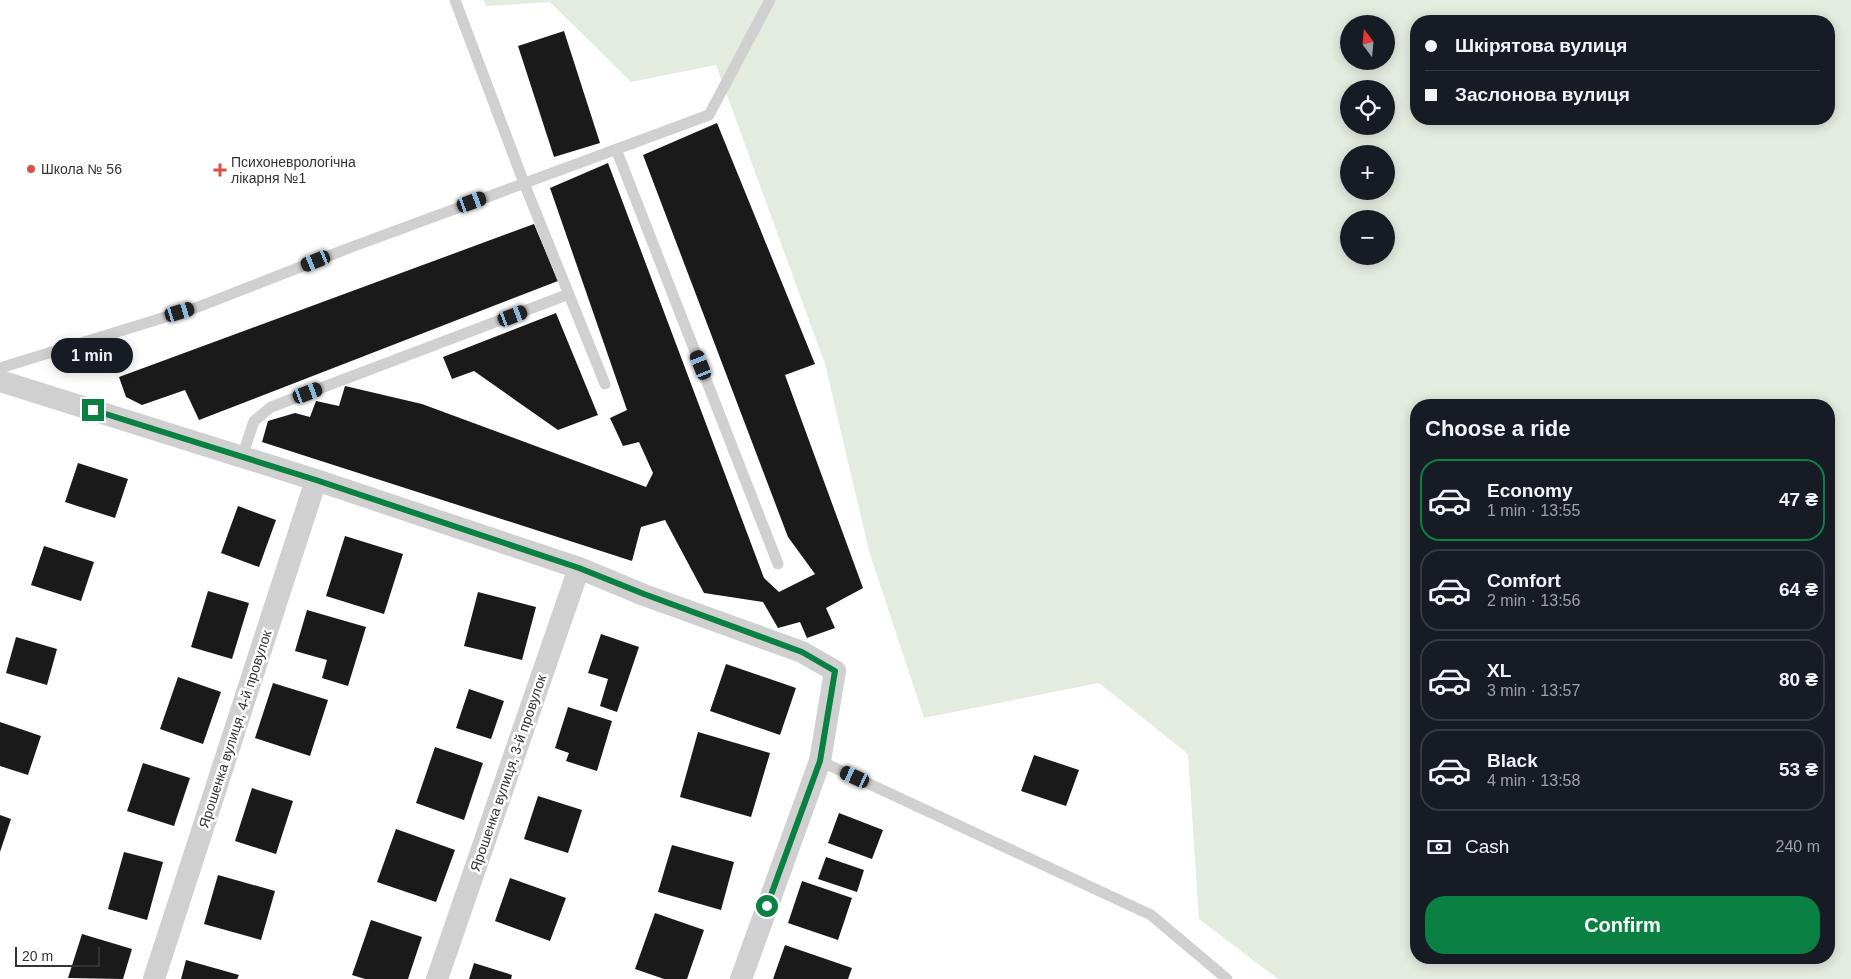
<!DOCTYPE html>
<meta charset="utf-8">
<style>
body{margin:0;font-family:Arial,sans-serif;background:#242831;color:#f1f3f6;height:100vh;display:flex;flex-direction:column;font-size:19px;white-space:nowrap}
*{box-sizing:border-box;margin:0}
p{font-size:16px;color:#9ea1a6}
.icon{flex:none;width:28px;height:28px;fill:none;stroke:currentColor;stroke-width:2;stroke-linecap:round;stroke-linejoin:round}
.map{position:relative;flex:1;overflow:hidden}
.panel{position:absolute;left:1410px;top:399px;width:425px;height:565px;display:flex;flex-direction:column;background:#171b24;border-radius:20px;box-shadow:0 2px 12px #0003}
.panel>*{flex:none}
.hud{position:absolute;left:1410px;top:15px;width:425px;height:110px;border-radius:20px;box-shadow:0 2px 12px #0003;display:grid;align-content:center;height:110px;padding:0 15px;background:#171b24}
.needle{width:32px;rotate:344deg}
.controls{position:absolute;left:1340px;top:15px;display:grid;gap:10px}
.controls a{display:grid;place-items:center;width:55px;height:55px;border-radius:50%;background:#171b24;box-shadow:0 2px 12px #0003;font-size:25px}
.scale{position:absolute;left:15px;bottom:12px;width:85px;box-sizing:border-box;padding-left:5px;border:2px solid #333;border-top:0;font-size:14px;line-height:18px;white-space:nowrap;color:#333;-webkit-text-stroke:4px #fff;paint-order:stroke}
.end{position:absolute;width:22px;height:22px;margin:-11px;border:6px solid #0b8043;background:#fff;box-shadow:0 0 0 2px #fff}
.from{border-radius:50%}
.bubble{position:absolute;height:35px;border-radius:18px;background:#171b24;box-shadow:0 2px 12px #0003;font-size:16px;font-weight:800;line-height:35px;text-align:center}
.car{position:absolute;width:15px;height:30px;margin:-15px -8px;border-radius:6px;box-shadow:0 0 4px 1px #0007;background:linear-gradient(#222 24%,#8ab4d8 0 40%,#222 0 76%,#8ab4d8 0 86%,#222 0)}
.hud b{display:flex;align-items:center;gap:18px;height:48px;font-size:19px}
.hud b+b{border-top:1px solid #363941}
.hud i{width:12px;height:12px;background:#f1f3f6}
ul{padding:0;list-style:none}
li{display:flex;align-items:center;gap:15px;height:82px;margin:0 10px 8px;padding:0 5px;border:2px solid #363941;border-radius:20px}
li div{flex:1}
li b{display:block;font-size:19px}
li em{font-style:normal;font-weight:800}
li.on{border-color:#0b8043}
li>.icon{width:45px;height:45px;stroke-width:1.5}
h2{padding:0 15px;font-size:22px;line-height:60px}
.pay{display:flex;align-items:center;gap:12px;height:55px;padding:0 15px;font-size:19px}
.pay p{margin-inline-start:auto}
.cta{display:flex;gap:10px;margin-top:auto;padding:10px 15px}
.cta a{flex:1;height:58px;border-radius:20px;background:#0b8043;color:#fff;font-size:20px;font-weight:800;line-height:58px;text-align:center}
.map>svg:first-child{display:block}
.green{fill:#e4ebdf;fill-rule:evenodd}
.building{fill:#1a1a1a}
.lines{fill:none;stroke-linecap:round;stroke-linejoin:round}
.lane{stroke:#d0d0d0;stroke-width:11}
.street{stroke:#d0d0d0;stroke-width:22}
.route{stroke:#0b8043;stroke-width:6}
.poi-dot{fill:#db4f44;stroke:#fff;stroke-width:2}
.labels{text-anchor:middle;stroke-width:5;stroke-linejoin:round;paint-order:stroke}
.poi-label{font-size:14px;fill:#333;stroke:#fff;text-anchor:start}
.street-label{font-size:14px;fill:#333;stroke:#fff}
</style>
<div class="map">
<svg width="1851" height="979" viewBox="0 0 1851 979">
<rect width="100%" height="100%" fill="#fff"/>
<path class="green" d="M 484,0 L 1851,0 L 1851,979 L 1278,979 L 1199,919 L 1188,754 L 1099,683 L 924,718 L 869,551 L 825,364 L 716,65 L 631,82 L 550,2 L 486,6 ZM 1416,21 L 1829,21 L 1829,119 L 1416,119 ZM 1349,24 L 1386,24 L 1386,61 L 1349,61 ZM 1349,89 L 1386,89 L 1386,126 L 1349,126 ZM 1349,154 L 1386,154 L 1386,191 L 1349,191 ZM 1349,219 L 1386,219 L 1386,256 L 1349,256 ZM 1416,405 L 1829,405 L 1829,958 L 1416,958 Z"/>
<path class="building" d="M 564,31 L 600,143 L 554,157 L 518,46 Z
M 717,123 L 815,364 L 785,375 L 863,588 L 826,608 L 835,628 L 807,638 L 800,622 L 778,628 L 763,602 L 704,593 L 665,520 L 641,527 L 632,561 L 262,442 L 268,421 L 295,413 L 310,417 L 316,401 L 339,406 L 345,386 L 422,404 L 646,487 L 653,473 L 639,442 L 623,446 L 610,418 L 627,410 L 550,188 L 608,163 L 764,578 L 779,592 L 815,574 L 788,537 L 643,155 Z
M 534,224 L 558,281 L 199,420 L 185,390 L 142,405 L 126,397 L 119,377 Z
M 556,313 L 598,415 L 558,430 L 474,371 L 452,379 L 443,357 Z
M 78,463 L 128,479 L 115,518 L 65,502 Z
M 238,506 L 276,520 L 259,567 L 221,553 Z
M 345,536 L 403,554 L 384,614 L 326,596 Z
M 44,546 L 94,562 L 81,601 L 31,585 Z
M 208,591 L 249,603 L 232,659 L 191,647 Z
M 478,592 L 536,607 L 522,660 L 464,646 Z
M 307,610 L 366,627 L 348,686 L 322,678 L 327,660 L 295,651 Z
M 601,634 L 639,647 L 617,712 L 600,706 L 608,679 L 588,673 Z
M 16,637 L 57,649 L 47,685 L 6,673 Z
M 726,664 L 796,688 L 780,735 L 710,711 Z
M 178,677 L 221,692 L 203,744 L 160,729 Z
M 273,683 L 328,700 L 310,756 L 255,738 Z
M 469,689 L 504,701 L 491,739 L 456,728 Z
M 568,707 L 612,721 L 597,771 L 566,761 L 569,753 L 555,748 Z
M 0,722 L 41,736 L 28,775 L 0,766 Z
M 698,732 L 770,753 L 751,817 L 680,797 Z
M 435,747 L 483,763 L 464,820 L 416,803 Z
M 1034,755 L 1079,770 L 1066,806 L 1021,791 Z
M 143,763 L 190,778 L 174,826 L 127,811 Z
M 252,788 L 293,801 L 276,854 L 235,841 Z
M 538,796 L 582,810 L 568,853 L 524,839 Z
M 839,813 L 883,830 L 872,859 L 828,843 Z
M 0,815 L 11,819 L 0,852 Z
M 396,829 L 455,850 L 436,902 L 377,882 Z
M 672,845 L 734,862 L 721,910 L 658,892 Z
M 124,852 L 163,862 L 147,920 L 108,909 Z
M 826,857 L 864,870 L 857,892 L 818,879 Z
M 218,875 L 275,891 L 261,940 L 204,924 Z
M 510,878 L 566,898 L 550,941 L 495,921 Z
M 802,881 L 852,898 L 838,940 L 788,923 Z
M 655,913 L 704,930 L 687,979 L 664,979 L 635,969 Z
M 371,920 L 422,937 L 408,979 L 365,979 L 352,975 Z
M 82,934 L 132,949 L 123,979 L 68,978 Z
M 785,945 L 852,968 L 848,979 L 773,979 Z
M 186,960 L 239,975 L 237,979 L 181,979 Z
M 474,963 L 512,975 L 511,979 L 469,979 Z"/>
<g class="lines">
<path class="lane" d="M 455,0 L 524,183 L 605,384
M 616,149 L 778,564
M 0,368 L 198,307 L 349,248 L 709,115 L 770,0
M 242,457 L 254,421 L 271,407 L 569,294
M 820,761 L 1151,915 L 1227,979"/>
<path class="street" d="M 0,381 L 316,480 L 579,568 L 644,595 L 802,652 L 835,671 L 820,761 L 741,979
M 154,979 L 316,480
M 437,979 L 579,568"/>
</g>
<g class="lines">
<path class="route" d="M 93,410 L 316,480 L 579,568 L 644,594 L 802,652 L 835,671 L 820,761 L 767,906"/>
</g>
<g class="poi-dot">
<circle cx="31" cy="169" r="5"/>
<path d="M217.5 162.5h5v5h5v5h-5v5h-5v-5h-5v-5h5z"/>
</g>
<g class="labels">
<g class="poi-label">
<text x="231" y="167">Психоневрологічна<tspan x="231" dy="16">лікарня №1</tspan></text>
<text x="41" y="174">Школа № 56</text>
</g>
<g class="street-label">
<text transform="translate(235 729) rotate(-72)" y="5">Ярошенка вулиця, 4-й провулок</text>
<text transform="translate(508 773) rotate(-71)" y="5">Ярошенка вулиця, 3-й провулок</text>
</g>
</g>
</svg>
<div class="controls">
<a><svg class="needle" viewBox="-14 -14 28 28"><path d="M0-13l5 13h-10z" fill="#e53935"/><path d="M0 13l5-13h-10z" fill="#9ea1a6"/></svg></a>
<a><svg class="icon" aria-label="locate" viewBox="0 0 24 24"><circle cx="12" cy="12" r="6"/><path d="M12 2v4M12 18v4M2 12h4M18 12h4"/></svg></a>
<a>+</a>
<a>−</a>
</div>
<div class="scale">20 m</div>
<i class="end from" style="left:767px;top:906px"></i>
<i class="end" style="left:93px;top:410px"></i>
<div class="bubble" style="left:51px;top:338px;width:82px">1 min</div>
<i class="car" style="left:472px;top:202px;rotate:70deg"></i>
<i class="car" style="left:316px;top:261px;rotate:248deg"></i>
<i class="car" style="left:180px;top:312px;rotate:73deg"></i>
<i class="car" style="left:513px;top:316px;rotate:69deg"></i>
<i class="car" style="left:701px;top:365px;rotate:338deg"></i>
<i class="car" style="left:308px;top:393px;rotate:69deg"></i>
<i class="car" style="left:855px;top:777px;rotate:295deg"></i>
<div class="hud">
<b><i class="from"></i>Шкірятова вулиця</b>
<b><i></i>Заслонова вулиця</b>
</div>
<section class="panel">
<h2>Choose a ride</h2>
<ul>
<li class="on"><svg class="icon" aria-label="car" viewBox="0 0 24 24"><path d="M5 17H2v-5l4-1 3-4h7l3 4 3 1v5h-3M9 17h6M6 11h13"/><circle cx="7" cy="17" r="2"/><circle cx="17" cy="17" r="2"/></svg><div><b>Economy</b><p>1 min · 13:55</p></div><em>47 ₴</em></li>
<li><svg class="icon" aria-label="car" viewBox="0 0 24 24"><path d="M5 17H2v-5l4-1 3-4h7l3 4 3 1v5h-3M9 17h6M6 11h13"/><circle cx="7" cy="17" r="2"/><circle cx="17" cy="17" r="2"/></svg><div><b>Comfort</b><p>2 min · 13:56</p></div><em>64 ₴</em></li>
<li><svg class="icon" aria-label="car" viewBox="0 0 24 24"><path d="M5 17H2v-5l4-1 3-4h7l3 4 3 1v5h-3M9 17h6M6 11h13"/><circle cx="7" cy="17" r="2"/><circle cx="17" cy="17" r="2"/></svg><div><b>XL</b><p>3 min · 13:57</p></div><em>80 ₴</em></li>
<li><svg class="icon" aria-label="car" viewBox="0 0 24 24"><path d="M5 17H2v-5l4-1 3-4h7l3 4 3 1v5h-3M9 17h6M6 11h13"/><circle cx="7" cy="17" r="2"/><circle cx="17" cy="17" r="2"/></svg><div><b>Black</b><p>4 min · 13:58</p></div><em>53 ₴</em></li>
</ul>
<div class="pay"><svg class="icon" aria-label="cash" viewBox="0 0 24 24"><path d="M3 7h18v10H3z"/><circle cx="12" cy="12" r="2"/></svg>Cash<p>240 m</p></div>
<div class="cta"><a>Confirm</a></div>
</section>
</div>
